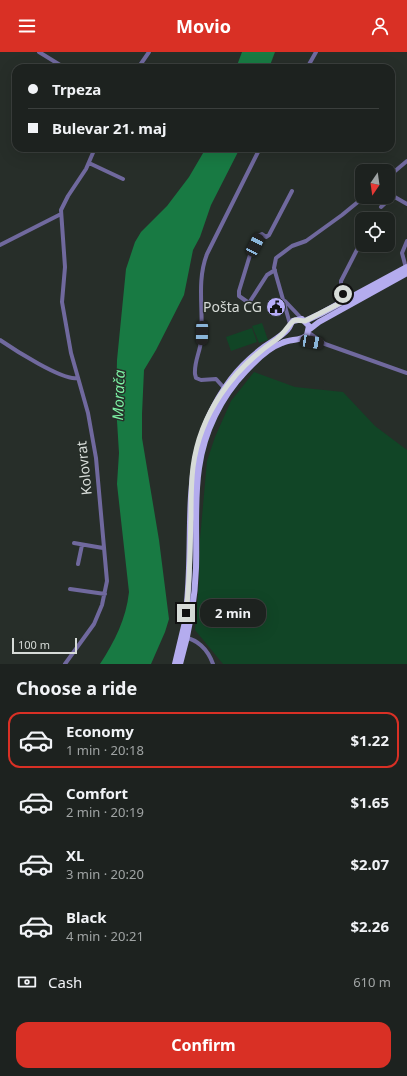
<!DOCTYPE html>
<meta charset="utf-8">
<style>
body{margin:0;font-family:"Noto Sans",sans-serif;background:#2a2f2c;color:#f1f3f6;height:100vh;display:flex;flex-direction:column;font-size:15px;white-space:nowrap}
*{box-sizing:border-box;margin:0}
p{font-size:13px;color:#a0a4a4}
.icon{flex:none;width:22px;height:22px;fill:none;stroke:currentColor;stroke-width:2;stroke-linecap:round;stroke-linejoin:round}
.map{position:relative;height:612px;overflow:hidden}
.drawer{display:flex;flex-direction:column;background:#1d221f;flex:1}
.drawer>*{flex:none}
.guide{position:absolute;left:12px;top:12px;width:383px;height:88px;border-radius:12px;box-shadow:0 4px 16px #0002,0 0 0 1px #3b3f3d;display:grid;align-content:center;height:88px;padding:0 16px;background:#1d221f}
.needle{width:26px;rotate:193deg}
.tools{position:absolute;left:355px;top:112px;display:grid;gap:8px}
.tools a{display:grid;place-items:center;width:40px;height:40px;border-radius:8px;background:#1d221f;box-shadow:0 4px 16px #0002,0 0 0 1px #3b3f3d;font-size:20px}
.scale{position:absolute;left:12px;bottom:10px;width:65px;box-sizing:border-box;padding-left:4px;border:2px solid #d7dcd8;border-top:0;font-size:11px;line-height:14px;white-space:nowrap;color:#d7dcd8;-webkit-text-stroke:3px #272e29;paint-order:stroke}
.end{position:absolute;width:18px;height:18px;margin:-9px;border:5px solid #d7dcd8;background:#111;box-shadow:0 0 0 2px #111}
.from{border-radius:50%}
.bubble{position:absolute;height:28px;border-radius:12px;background:#1d221f;box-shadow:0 4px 16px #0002,0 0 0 1px #3b3f3d;font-size:13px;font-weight:700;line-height:28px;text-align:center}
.car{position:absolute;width:12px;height:24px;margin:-12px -6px;border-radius:5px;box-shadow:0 0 3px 1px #0007;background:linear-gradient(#222 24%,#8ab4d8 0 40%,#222 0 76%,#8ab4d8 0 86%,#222 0)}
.guide b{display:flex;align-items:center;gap:14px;height:38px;font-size:15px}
.guide b+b{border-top:1px solid #3b3f3d}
.guide i{width:10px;height:10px;background:#f1f3f6}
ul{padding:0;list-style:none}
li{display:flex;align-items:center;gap:12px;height:56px;margin:0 8px 6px;padding:0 8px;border:2px solid transparent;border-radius:12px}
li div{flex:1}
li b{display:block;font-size:15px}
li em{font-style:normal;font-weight:700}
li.selected{border-color:#d93025}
li>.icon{width:36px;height:36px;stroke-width:1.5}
h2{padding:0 16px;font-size:18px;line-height:48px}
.pay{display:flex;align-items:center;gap:10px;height:44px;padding:0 16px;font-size:15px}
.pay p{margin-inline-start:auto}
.primary-button{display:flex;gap:8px;margin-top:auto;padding:8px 16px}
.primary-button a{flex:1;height:46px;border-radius:12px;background:#d93025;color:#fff;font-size:16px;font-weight:700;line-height:46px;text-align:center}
header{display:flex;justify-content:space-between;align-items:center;height:52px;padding:0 16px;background:#d93025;color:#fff;font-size:18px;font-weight:700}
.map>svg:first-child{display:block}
.green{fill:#114526}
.water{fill:#187a43}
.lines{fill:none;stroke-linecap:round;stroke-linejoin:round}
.minor{stroke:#70699e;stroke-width:4}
.primary{stroke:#b4acee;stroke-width:6}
.route{stroke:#d7dcd8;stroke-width:5}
.labels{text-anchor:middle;stroke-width:3;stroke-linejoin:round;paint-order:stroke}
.poi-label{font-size:14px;fill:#d7dcd8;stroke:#272e29;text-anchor:end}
.street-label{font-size:14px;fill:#d7dcd8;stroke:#272e29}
.water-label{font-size:15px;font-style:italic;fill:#7ef3a5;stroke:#272e29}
</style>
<header><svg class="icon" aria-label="menu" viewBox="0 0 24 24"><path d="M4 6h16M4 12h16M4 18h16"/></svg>Movio<svg class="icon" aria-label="person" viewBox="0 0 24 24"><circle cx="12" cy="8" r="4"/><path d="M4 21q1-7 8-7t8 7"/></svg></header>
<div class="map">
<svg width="407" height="612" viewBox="0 0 407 612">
<rect width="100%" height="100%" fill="#272e29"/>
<path class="green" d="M 262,271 L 268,288 L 259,291 L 252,274 Z
M 252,276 L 257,290 L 231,299 L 226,285 Z
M 254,320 L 295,335 L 343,340 L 375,374 L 407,398 L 407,612 L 223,612 L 195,578 L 199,530 L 200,487 L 207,409 L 215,385 L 231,349 Z"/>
<path class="water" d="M 242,0 L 275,0 L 269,16 L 236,16 Z
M 206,96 L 240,96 L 211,153 L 200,185 L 193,198 L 184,243 L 156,298 L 144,318 L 142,362 L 142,386 L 159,488 L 169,567 L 165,580 L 151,612 L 100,612 C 115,589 126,567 129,540 L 117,432 L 119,401 L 116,353 L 117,308 L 126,217 L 135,190 L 141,180 L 167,154 L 189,125 Z"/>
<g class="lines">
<path class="minor" d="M 39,0 L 65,16
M 138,16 L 149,0
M 307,16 L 316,0
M 89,111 L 123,127
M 388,125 L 407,109
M 381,155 L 393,144 L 407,152
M 0,193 L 61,162
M 406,216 L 402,201 L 407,189
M 275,218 L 267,223 L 249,251 L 239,244 L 239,239 L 250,203 L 260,183 L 262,182 L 266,185 L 269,183 L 292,139
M 346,248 L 341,240 L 341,229 L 362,188
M 285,249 L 302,267
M 290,272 L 274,216 L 276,206 L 292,194 L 306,189 L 342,163 L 364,145
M 309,281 L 325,292 L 407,321
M 302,287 L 321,291
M 0,288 C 13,297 63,329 77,326
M 225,337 L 216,327 L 201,328 L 196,326 L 195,322 C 194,310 200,300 201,289 C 204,260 196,230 207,202 L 260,96
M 74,491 L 103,496
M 78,512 L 82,493
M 70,537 L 105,542
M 184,585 C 198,588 208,598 213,612
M 65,612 L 94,572 L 102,553 L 107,529 L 96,406 L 88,361 L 71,301 L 62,250 L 65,215 L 61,158 L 68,144 L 86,117 L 95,96"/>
<path class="primary" d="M 305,269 L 320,262 L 407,215
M 310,277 L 319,270 L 407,221
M 175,612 L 185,570 L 187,550 C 195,467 177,399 231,327 C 240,315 252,304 264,295 C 272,289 281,285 288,277 C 290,275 290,272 293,269 L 302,267 L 309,274 L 307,283 C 301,289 290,287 282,291 C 268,296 256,308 246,319 C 221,345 204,380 199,416 C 194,449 197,483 196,516 C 195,549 189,581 180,612"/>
</g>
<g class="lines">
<path class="route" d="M 186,561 C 190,529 190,496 191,464 C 191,448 191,431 193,415 C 200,361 233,317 277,287 C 285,281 289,271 295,268 L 305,269 L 346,248 L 343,242"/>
</g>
<defs>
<symbol id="civic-disc" viewBox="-11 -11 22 22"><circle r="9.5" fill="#b6acf8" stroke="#272e29"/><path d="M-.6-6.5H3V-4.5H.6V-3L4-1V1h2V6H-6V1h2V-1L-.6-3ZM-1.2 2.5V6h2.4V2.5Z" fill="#111"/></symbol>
</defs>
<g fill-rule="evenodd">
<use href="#civic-disc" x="265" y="244" width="22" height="22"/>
</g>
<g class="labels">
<g class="poi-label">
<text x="262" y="260">Pošta CG</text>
</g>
<g class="street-label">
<text transform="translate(84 416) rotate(-96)" y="5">Kolovrat</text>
</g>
<g class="water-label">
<text transform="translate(119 343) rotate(-88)" y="5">Morača</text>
</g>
</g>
</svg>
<div class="tools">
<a><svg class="needle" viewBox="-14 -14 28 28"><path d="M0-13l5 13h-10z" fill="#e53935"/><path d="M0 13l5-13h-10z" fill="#a0a4a4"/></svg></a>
<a><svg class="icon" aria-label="locate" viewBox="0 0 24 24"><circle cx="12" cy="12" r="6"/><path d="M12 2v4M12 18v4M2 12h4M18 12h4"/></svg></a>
</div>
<div class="scale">100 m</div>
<i class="end from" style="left:343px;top:242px"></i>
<i class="end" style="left:186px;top:561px"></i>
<div class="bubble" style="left:200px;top:547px;width:66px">2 min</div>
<i class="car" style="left:255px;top:193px;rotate:27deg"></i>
<i class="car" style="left:202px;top:281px;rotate:181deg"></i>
<i class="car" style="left:312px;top:290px;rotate:100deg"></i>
<div class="guide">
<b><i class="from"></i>Trpeza</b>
<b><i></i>Bulevar 21. maj</b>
</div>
</div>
<section class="drawer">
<h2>Choose a ride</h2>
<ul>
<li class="selected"><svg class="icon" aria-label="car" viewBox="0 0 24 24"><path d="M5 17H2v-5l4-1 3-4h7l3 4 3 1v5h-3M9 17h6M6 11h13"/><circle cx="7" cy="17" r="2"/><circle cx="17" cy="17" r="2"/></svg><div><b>Economy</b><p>1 min · 20:18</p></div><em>$1.22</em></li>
<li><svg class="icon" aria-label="car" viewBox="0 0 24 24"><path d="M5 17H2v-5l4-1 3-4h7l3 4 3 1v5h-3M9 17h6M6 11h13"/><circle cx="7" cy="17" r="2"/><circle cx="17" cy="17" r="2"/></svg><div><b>Comfort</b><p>2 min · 20:19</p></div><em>$1.65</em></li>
<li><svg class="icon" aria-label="car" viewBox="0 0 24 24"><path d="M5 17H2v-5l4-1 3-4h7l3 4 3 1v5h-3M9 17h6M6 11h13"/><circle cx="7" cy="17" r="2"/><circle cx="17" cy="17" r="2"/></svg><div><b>XL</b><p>3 min · 20:20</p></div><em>$2.07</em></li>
<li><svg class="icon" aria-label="car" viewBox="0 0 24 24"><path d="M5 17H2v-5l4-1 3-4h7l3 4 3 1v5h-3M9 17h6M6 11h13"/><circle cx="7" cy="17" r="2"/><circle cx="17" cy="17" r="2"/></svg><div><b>Black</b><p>4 min · 20:21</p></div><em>$2.26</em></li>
</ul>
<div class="pay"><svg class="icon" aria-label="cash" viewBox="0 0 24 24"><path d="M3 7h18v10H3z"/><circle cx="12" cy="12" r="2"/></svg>Cash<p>610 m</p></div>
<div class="primary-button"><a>Confirm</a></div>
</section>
